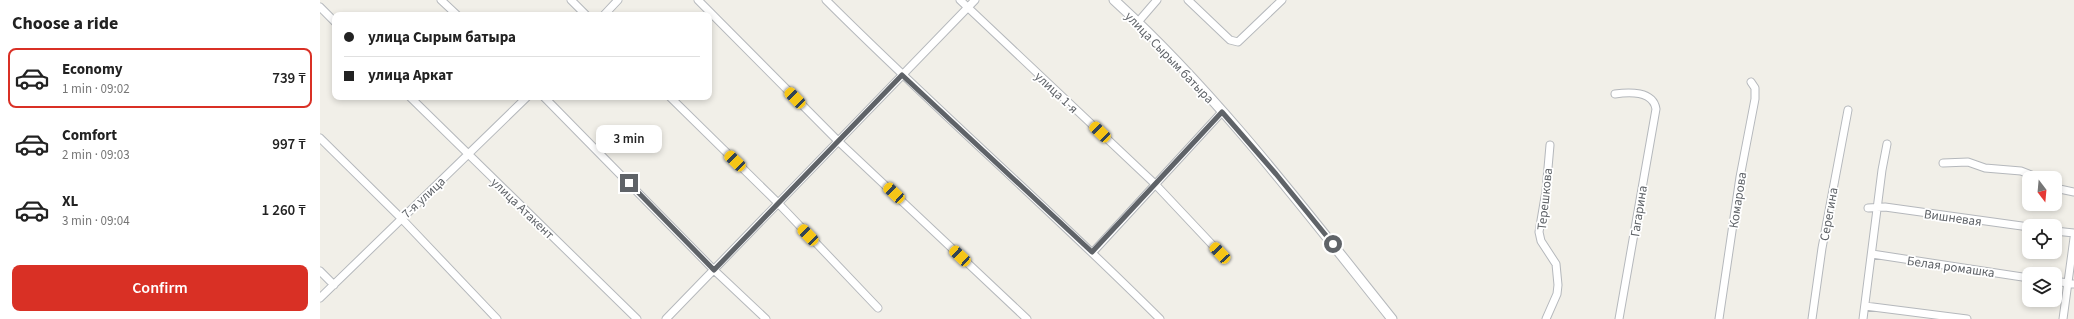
<!DOCTYPE html>
<meta charset="utf-8">
<style>
body{margin:0;font-family:"Source Sans 3",sans-serif;background:#f6f6f6;color:#222;height:100vh;display:flex;flex-direction:column;font-size:15px;white-space:nowrap}
*{box-sizing:border-box;margin:0}
p{font-size:13px;color:#767676}
.icon{flex:none;width:22px;height:22px;fill:none;stroke:currentColor;stroke-width:2;stroke-linecap:round;stroke-linejoin:round}
.map{position:relative;flex:1;overflow:hidden}
.details{display:flex;flex-direction:column;background:#fff;width:320px}
.details>*{flex:none}
.hud{position:absolute;left:12px;top:12px;width:380px;height:88px;border-radius:8px;box-shadow:0 2px 6px #0003;display:grid;align-content:center;height:88px;padding:0 12px;background:#fff}
.needle{width:26px;rotate:164deg}
.buttons{position:absolute;left:1702px;top:171px;display:grid;gap:8px}
.buttons a{display:grid;place-items:center;width:40px;height:40px;border-radius:8px;background:#fff;box-shadow:0 2px 6px #0003;font-size:20px}
.end{position:absolute;width:18px;height:18px;margin:-9px;border:5px solid #5f6368;background:#fff;box-shadow:0 0 0 2px #fff}
.from{border-radius:50%}
.bubble{position:absolute;height:28px;border-radius:8px;background:#fff;box-shadow:0 2px 6px #0003;font-size:13px;font-weight:600;line-height:28px;text-align:center}
.car{position:absolute;width:12px;height:24px;margin:-12px -6px;border-radius:5px;box-shadow:0 0 3px 1px #0007;background:linear-gradient(#f5c518 24%,#345 0 40%,#f5c518 0 76%,#345 0 86%,#f5c518 0)}
.hud b{display:flex;align-items:center;gap:14px;height:38px;font-size:15px}
.hud b+b{border-top:1px solid #e0e0e0}
.hud i{width:10px;height:10px;background:#222}
ul{padding:0;list-style:none}
li{display:flex;align-items:center;gap:12px;height:60px;margin:0 8px 6px;padding:0 4px;border:2px solid transparent;border-radius:8px}
li div{flex:1}
li b{display:block;font-size:15px}
li em{font-style:normal;font-weight:600}
li.on{border-color:#d93025}
li>.icon{width:36px;height:36px;stroke-width:1.5}
h2{padding:0 12px;font-size:18px;line-height:48px}
.button{display:flex;gap:8px;margin-top:auto;padding:8px 12px}
.button a{flex:1;height:46px;border-radius:8px;background:#d93025;color:#fff;font-size:16px;font-weight:600;line-height:46px;text-align:center}
main{display:flex;flex:1;min-height:0}
.map>svg:first-child{display:block}
.lines{fill:none;stroke-linecap:round;stroke-linejoin:round}
.minor-casing{stroke:#b5b8bc;stroke-width:9}
.tertiary-casing{stroke:#b5b8bc;stroke-width:11}
.minor{stroke:#fff;stroke-width:7}
.tertiary{stroke:#fff;stroke-width:9}
.route{stroke:#5f6368;stroke-width:5}
.labels{text-anchor:middle;stroke-width:3.5;stroke-linejoin:round;paint-order:stroke}
.street-label{font-size:13px;fill:#5f6368;stroke:#fff}
</style>
<main>
<section class="details">
<h2>Choose a ride</h2>
<ul>
<li class="on"><svg class="icon" aria-label="car" viewBox="0 0 24 24"><path d="M5 17H2v-5l4-1 3-4h7l3 4 3 1v5h-3M9 17h6M6 11h13"/><circle cx="7" cy="17" r="2"/><circle cx="17" cy="17" r="2"/></svg><div><b>Economy</b><p>1 min · 09:02</p></div><em>739 ₸</em></li>
<li><svg class="icon" aria-label="car" viewBox="0 0 24 24"><path d="M5 17H2v-5l4-1 3-4h7l3 4 3 1v5h-3M9 17h6M6 11h13"/><circle cx="7" cy="17" r="2"/><circle cx="17" cy="17" r="2"/></svg><div><b>Comfort</b><p>2 min · 09:03</p></div><em>997 ₸</em></li>
<li><svg class="icon" aria-label="car" viewBox="0 0 24 24"><path d="M5 17H2v-5l4-1 3-4h7l3 4 3 1v5h-3M9 17h6M6 11h13"/><circle cx="7" cy="17" r="2"/><circle cx="17" cy="17" r="2"/></svg><div><b>XL</b><p>3 min · 09:04</p></div><em>1 260 ₸</em></li>
</ul>
<div class="button"><a>Confirm</a></div>
</section>
<div class="map">
<svg width="1754" height="319" viewBox="0 0 1754 319">
<rect width="100%" height="100%" fill="#f1efe8"/>
<g class="lines">
<defs>
<path id="minor" d="M 121,0 L 137,15
M 251,0 L 266,15
M 378,0 L 518,141 L 707,319
M 506,0 C 615,109 731,210 840,319
M 640,0 L 835,184 L 900,253
M 868,0 L 910,40 L 918,42 L 962,0
M 0,7 L 15,22
M 284,15 L 298,0
M 818,22 L 837,0
M 1295,94 C 1309,92 1333,91 1336,109 L 1299,319
M 90,97 L 317,319
M 224,97 L 394,270 L 446,319
M 350,97 L 458,203 L 558,308
M 0,138 L 81,218 L 177,319
M 1623,163 L 1648,162 L 1665,168 L 1701,171 L 1719,178
M 1735,188 L 1754,192
M 1548,208 L 1565,207 L 1709,227
M 1735,231 L 1754,233
M 773,252 L 902,112
M 1552,254 L 1709,278
M 0,271 L 14,285
M 1735,281 L 1754,284
M 0,298 L 207,97
M 1545,306 L 1647,319
M 346,319 L 655,0
M 1226,319 L 1237,294 L 1238,285 L 1236,264 L 1221,241 L 1219,232 L 1226,191 L 1230,145
M 1399,319 L 1420,177 L 1435,99 L 1435,88 L 1431,82
M 1492,319 L 1502,248 L 1528,110
M 1543,319 L 1562,170 L 1567,144
M 1743,319 L 1754,238"/>
<path id="tertiary" d="M 794,0 C 898,95 984,209 1072,319"/>
</defs>
<use href="#minor" class="minor-casing"/>
<use href="#tertiary" class="tertiary-casing"/>
<use href="#minor" class="minor"/>
<use href="#tertiary" class="tertiary"/>
</g>
<g class="lines">
<path class="route" d="M 309,183 L 394,270 L 582,75 L 772,252 L 902,112 L 956,174 L 1013,244"/>
</g>
<g class="labels">
<g class="street-label">
<text transform="translate(850 57) rotate(46)" y="5">улица Сырым батыра</text>
<text transform="translate(737 92) rotate(43)" y="5">улица 1-я</text>
<text transform="translate(103 197) rotate(-43)" y="5">7-я улица</text>
<text transform="translate(1224 199) rotate(-84)" y="5">Терешкова</text>
<text transform="translate(1417 200) rotate(-81)" y="5">Комарова</text>
<text transform="translate(203 208) rotate(44)" y="5">улица Атакент</text>
<text transform="translate(1318 211) rotate(-81)" y="5">Гагарина</text>
<text transform="translate(1508 214) rotate(-80)" y="5">Серегина</text>
<text transform="translate(1633 217) rotate(8)" y="5">Вишневая</text>
<text transform="translate(1631 266) rotate(8)" y="5">Белая ромашка</text>
</g>
</g>
</svg>
<div class="buttons">
<a><svg class="needle" viewBox="-14 -14 28 28"><path d="M0-13l5 13h-10z" fill="#e53935"/><path d="M0 13l5-13h-10z" fill="#767676"/></svg></a>
<a><svg class="icon" aria-label="locate" viewBox="0 0 24 24"><circle cx="12" cy="12" r="6"/><path d="M12 2v4M12 18v4M2 12h4M18 12h4"/></svg></a>
<a><svg class="icon" aria-label="layers" viewBox="0 0 24 24"><path d="M12 4l9 5-9 5-9-5zM3 14l9 5 9-5"/></svg></a>
</div>
<i class="end from" style="left:1013px;top:244px"></i>
<i class="end" style="left:309px;top:183px"></i>
<div class="bubble" style="left:276px;top:125px;width:66px">3 min</div>
<i class="car" style="left:475px;top:98px;rotate:316deg"></i>
<i class="car" style="left:780px;top:132px;rotate:314deg"></i>
<i class="car" style="left:415px;top:161px;rotate:314deg"></i>
<i class="car" style="left:574px;top:193px;rotate:313deg"></i>
<i class="car" style="left:488px;top:235px;rotate:316deg"></i>
<i class="car" style="left:900px;top:253px;rotate:317deg"></i>
<i class="car" style="left:640px;top:256px;rotate:313deg"></i>
<div class="hud">
<b><i class="from"></i>улица Сырым батыра</b>
<b><i></i>улица Аркат</b>
</div>
</div>
</main>
